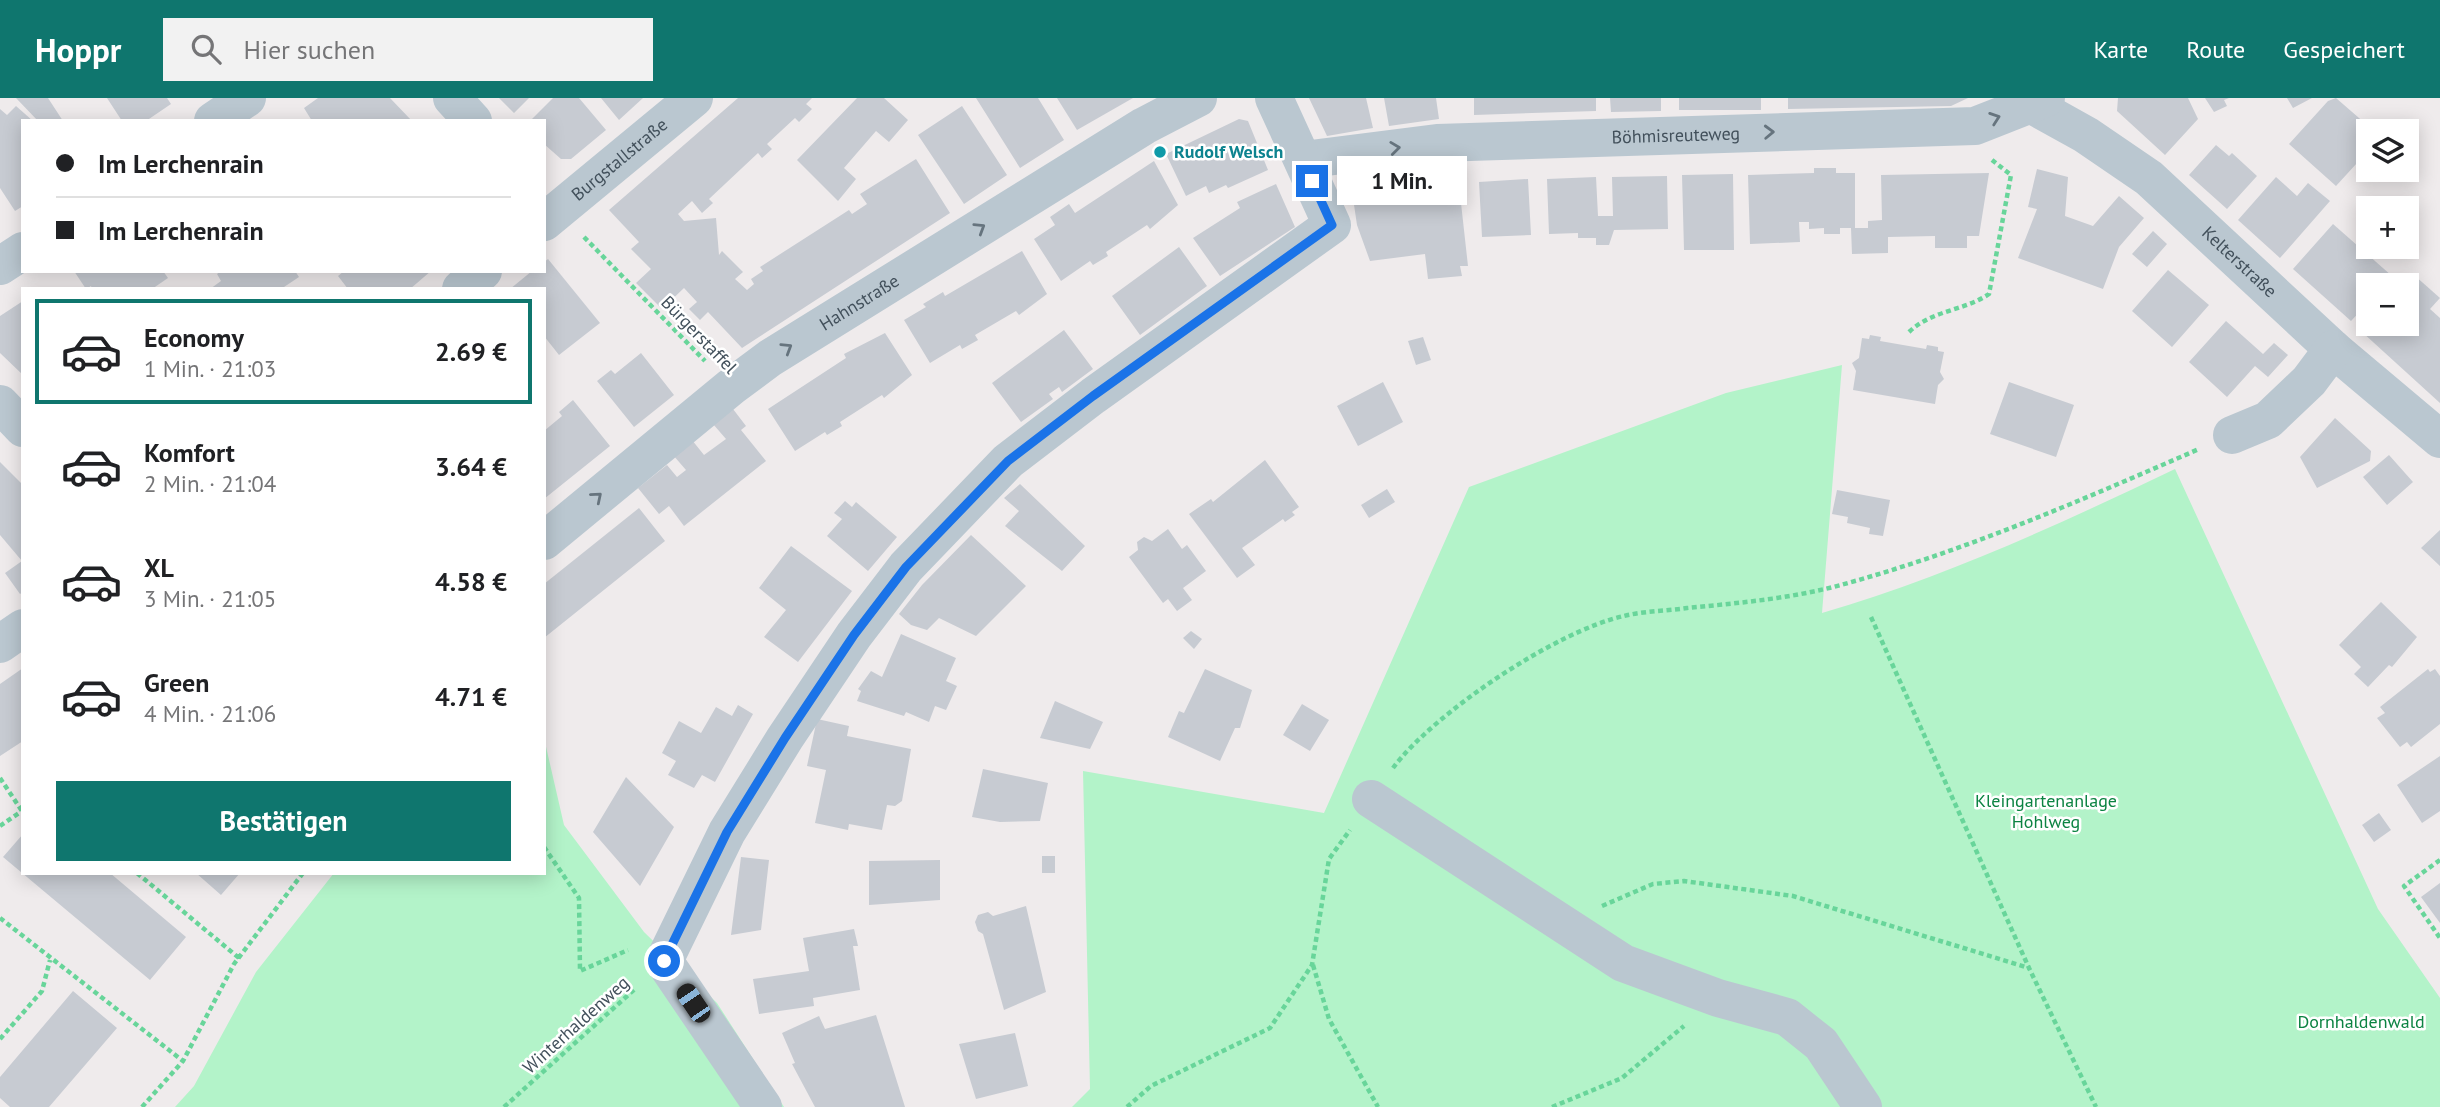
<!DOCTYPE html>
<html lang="de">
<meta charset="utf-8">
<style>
body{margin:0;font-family:"PT Sans",sans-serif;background:#f2f2f2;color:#202124;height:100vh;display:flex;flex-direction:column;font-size:26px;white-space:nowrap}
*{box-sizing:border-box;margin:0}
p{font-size:23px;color:#757577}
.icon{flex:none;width:38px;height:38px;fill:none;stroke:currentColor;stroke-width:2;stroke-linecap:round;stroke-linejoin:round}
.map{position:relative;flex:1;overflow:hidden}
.panel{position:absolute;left:21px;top:189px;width:525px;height:588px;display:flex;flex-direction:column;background:#fff;border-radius:0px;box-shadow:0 4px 18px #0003}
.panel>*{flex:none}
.hud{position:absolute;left:21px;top:21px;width:525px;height:154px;border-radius:0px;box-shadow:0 4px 18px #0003;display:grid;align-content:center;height:154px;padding:0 35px;background:#fff}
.buttons{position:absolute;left:2356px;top:21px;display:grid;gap:14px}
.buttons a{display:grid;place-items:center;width:63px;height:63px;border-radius:0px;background:#fff;box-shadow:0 4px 18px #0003;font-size:35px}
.end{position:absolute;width:32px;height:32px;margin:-16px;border:9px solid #1a73e8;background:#fff;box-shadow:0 0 0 4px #fff}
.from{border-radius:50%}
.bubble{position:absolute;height:49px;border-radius:0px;background:#fff;box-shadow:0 4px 18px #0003;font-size:23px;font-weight:600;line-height:49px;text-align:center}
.car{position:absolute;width:21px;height:42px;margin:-21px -10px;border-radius:9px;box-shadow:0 0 5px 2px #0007;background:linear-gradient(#222 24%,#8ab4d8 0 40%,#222 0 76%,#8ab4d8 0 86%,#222 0)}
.hud b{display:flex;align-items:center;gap:24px;height:66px;font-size:26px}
.hud b+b{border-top:2px solid #e0e0e0}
.hud i{width:18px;height:18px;background:#202124}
ul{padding:12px 0 0;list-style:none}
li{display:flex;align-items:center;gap:21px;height:105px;margin:0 14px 10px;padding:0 21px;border:4px solid transparent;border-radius:0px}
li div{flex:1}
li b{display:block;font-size:26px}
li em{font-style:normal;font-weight:600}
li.current{border-color:#0f766e}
li>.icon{width:63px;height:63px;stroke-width:1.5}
.button{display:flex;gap:14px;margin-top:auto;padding:14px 35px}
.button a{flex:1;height:80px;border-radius:0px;background:#0f766e;color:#fff;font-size:28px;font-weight:600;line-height:80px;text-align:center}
header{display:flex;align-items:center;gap:42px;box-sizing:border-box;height:98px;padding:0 35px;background:#0f766e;color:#fff}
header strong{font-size:33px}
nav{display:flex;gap:38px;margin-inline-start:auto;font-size:24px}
.search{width:490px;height:63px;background:#f2f2f2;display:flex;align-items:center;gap:18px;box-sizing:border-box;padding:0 24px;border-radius:0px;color:#757577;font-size:26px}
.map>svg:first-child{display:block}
.green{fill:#b3f3c9}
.building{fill:#c7cbd2}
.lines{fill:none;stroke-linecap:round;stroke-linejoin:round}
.path{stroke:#68d59a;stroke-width:4.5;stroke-dasharray:5 3.5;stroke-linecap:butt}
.minor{stroke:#bac7d0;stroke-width:38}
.oneway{stroke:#66747e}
.route{stroke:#1a73e8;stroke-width:9}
.culture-dot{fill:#0f9aa8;stroke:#fff;stroke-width:2.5}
.labels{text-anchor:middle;stroke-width:5;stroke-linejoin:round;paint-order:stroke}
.street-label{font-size:18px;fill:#42505b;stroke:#fff}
.culture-label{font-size:18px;font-weight:bold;fill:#0d838f;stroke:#fff;text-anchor:start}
.park-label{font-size:18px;fill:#0c8342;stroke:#fff}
</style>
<header>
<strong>Hoppr</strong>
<div class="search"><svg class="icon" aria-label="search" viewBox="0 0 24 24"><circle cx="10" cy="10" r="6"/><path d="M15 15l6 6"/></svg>Hier suchen</div>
<nav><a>Karte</a><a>Route</a><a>Gespeichert</a></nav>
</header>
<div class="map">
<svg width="2440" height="1009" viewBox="0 0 2440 1009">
<rect width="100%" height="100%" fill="#efebec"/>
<path class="green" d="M 1842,267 L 1822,515 C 1945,479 2060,426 2175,371 L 2378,811 L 2440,900 L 2440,1009 L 1072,1009 L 1090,991 L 1083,673 L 1324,715 L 1469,389 L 1726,295 Z
M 544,640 L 564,727 L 644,834 L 717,905 L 784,1009 L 175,1009 L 194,988 L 256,874 L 334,775 L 544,775 Z"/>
<path class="building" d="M 16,0 L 48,0 L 63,23 L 38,23 Z
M 107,0 L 167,0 L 171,6 L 146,23 L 122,23 Z
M 318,0 L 390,0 L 412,23 L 312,23 L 304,10 Z
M 499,0 L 529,0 L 514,15 Z
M 553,0 L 579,0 L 606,32 L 571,61 L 561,61 L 544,46 L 544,23 L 530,23 Z
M 601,0 L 643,0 L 619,22 Z
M 738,0 L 812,0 L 806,6 L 812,11 L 799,24 L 795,20 L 767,46 L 772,51 L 762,60 L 758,55 L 709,101 L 713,105 L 702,115 L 692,103 L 678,116 L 684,123 L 716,120 L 719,157 L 722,153 L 743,174 L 735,181 L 747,192 L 754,186 L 751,181 L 763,173 L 760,169 L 849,112 L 852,116 L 867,106 L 860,96 L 916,61 L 950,115 L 742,250 L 708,214 L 700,222 L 689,211 L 697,204 L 684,190 L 662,211 L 636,185 L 651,171 L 631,151 L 639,144 L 609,112 Z
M 857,0 L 884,0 L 908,22 L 889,44 L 876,33 L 844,70 L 856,81 L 838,103 L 797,62 Z
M 976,0 L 1038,0 L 1064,42 L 1020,70 Z
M 1057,0 L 1133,0 L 1077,32 Z
M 1309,0 L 1366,0 L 1373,30 L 1327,38 Z
M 1384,0 L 1436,0 L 1439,21 L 1389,28 Z
M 1474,0 L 1596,0 L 1596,13 L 1474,17 Z
M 1610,0 L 1661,0 L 1661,13 L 1611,14 Z
M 1679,0 L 1761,0 L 1761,12 L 1679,12 Z
M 1788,0 L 1968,0 L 1951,8 L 1788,11 Z
M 2118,0 L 2188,0 L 2198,21 L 2165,57 L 2117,13 Z
M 2205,0 L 2229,0 L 2224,2 L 2227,8 L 2214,14 Z
M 2287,0 L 2312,0 L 2293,10 Z
M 2336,0 L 2374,33 L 2368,33 L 2368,53 L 2336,88 L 2289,46 L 2328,3 Z
M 16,8 L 33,23 L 23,23 L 23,108 L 15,113 L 0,90 L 0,11 L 7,17 Z
M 962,8 L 1007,77 L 964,106 L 918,37 Z
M 1239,21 L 1248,23 L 1268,72 L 1228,90 L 1226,87 L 1209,95 L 1206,88 L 1186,98 L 1166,56 Z
M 2216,47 L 2229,58 L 2232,55 L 2257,78 L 2227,111 L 2189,77 Z
M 1154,63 L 1178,107 L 1150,131 L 1147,127 L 1106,154 L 1108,158 L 1093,167 L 1090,163 L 1061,183 L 1034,141 L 1055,127 L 1050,119 L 1069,106 L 1075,115 Z
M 1814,70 L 1836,70 L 1836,75 L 1855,75 L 1855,130 L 1868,130 L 1868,123 L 1882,122 L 1881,77 L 1989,75 L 1979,138 L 1967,138 L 1967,150 L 1935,150 L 1935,138 L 1888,139 L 1888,155 L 1852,156 L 1851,130 L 1840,130 L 1840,136 L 1824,136 L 1824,130 L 1809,131 L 1809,124 L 1799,124 L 1800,144 L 1750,146 L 1748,77 L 1814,75 Z
M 2037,71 L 2068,79 L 2065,118 L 2093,128 L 2119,98 L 2144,120 L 2119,149 L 2103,191 L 2018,160 L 2037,111 L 2028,109 Z
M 1733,76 L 1734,152 L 1684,152 L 1682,77 Z
M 1667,78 L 1668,131 L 1614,132 L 1609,147 L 1596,147 L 1596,140 L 1578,140 L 1578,135 L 1549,136 L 1547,81 L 1596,79 L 1598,118 L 1613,118 L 1612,79 Z
M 2276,79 L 2297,98 L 2308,85 L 2330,103 L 2280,160 L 2238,122 Z
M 1528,81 L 1531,137 L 1482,139 L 1479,84 Z
M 1276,86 L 1295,129 L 1220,178 L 1193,140 L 1240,110 L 1237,104 Z
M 1459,87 L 1468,168 L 1460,168 L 1462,178 L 1428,181 L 1425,156 L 1370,163 L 1357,127 L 1353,100 Z
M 2333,126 L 2392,178 L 2384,187 L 2368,187 L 2368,205 L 2351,223 L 2293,171 Z
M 2153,133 L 2167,146 L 2147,169 L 2132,156 Z
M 1179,149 L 1207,188 L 1140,237 L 1112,198 Z
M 1022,153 L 1047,196 L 1019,217 L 1016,213 L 975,237 L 978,242 L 962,251 L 960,247 L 930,265 L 904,222 L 926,209 L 923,206 L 943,194 L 945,198 Z
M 548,161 L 600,225 L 559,257 L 544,238 L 544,191 L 510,191 L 532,173 L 544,173 L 544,164 Z
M 2168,172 L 2209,207 L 2172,249 L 2132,213 Z
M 74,173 L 163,173 L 168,180 L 152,191 L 92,191 L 91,188 L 86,191 Z
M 221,173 L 295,173 L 299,179 L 281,191 L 210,191 L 221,183 L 217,176 Z
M 344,173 L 431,173 L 410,191 L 348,191 L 338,178 Z
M 2414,177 L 2440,200 L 2430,211 L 2440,220 L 2440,305 L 2362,234 L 2370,226 L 2406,226 L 2406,186 Z
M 23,203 L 23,277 L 0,255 L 0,218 Z
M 2226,223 L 2263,256 L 2274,245 L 2288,257 L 2268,279 L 2255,268 L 2227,299 L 2189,264 Z
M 1064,232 L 1093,271 L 1062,294 L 1059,289 L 1049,296 L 1053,301 L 1021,324 L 992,285 Z
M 885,235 L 912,277 L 884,300 L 882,297 L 840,324 L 842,328 L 827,337 L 825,334 L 795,353 L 768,311 L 846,260 L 844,256 Z
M 1870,237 L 1881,239 L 1880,243 L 1926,251 L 1927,247 L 1938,249 L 1938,253 L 1944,254 L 1940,274 L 1944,281 L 1938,287 L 1935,306 L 1853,292 L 1856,273 L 1852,265 L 1859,260 L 1862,240 L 1869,241 Z
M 1423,239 L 1431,262 L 1416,267 L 1408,243 Z
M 641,255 L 674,297 L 634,329 L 597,283 L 611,272 L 615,276 Z
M 1383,284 L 1403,324 L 1358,348 L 1337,308 Z
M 2009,284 L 2074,307 L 2056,359 L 1990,336 Z
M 573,302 L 610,348 L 544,401 L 544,333 L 562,318 L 559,314 Z
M 733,311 L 746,328 L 741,332 L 766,363 L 684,428 L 669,408 L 659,416 L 638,390 L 667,367 L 677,379 L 686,372 L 673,357 L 692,342 L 704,357 L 726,341 L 713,326 Z
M 2335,320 L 2371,353 L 2370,363 L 2317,390 L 2300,359 Z
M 2389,357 L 2413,384 L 2387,407 L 2363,379 Z
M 1265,362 L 1299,409 L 1292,414 L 1295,417 L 1285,424 L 1283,421 L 1242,450 L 1255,467 L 1237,480 L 1189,416 L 1211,401 L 1213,404 Z
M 0,364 L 23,387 L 23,494 L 20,496 L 5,475 L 22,463 L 0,437 Z
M 1020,386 L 1085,448 L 1062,473 L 1005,428 L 1019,413 L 1004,400 Z
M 1387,391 L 1395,404 L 1369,420 L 1361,407 Z
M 1837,392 L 1890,402 L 1883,438 L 1869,436 L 1870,430 L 1847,425 L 1848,419 L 1832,416 Z
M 845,403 L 852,409 L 856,404 L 897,439 L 868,473 L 827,438 L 842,421 L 834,415 Z
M 639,410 L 665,443 L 544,540 L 544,486 Z
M 1168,431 L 1182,451 L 1187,447 L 1206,473 L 1183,490 L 1192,502 L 1177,513 L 1168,501 L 1163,505 L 1129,459 L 1138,452 L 1137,444 L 1144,439 L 1152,443 Z
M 2440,432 L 2440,468 L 2421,450 Z
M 971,437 L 1026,488 L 976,538 L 939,520 L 927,532 L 911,527 L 899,516 L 922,487 Z
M 791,448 L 852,493 L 798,564 L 764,539 L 786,512 L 759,490 Z
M 2381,504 L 2417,539 L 2392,569 L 2389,567 L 2368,589 L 2354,576 L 2361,569 L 2339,547 Z
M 1191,533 L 1202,541 L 1194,551 L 1183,540 Z
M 901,536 L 956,560 L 946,583 L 957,588 L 946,612 L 935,608 L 929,624 L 906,614 L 904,618 L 857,603 L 861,593 L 858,591 L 871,573 L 882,579 Z
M 23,570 L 23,643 L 0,658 L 0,586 Z
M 1205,571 L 1252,592 L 1240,630 L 1235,630 L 1220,663 L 1168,639 L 1179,613 L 1184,615 Z
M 2428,571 L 2430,574 L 2435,571 L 2440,578 L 2440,626 L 2411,649 L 2407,644 L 2400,649 L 2377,620 L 2385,615 L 2380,609 Z
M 1055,603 L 1103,624 L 1090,651 L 1040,640 Z
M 1302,606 L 1329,622 L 1310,653 L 1283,637 Z
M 738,607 L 753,616 L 715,684 L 702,677 L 694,690 L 668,677 L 676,663 L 662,655 L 679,623 L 701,635 L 716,609 L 732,618 Z
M 817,621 L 849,628 L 847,638 L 911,651 L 902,703 L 895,708 L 887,707 L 882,732 L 849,726 L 848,732 L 815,725 L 826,672 L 807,668 Z
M 2440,658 L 2440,713 L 2422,725 L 2397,687 Z
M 983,671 L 1048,685 L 1040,723 L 1000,724 L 972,719 Z
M 626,679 L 674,729 L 640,788 L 593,734 Z
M 2379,715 L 2391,732 L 2374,744 L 2362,727 Z
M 23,736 L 23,775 L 110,775 L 186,839 L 150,882 L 3,759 Z
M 1042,758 L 1055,758 L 1055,775 L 1042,775 Z
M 741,759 L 769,762 L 761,832 L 731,837 Z
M 940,762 L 940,802 L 869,807 L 869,763 Z
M 196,775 L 240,775 L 221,797 Z
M 2440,785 L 2440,825 L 2421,799 Z
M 1026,808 L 1046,894 L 1004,912 L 983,836 L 978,833 L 975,824 L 978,817 L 988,814 L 993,818 Z
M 854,831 L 858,848 L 853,848 L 860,892 L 813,900 L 814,908 L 759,916 L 753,881 L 809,873 L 803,840 Z
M 73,893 L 117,930 L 49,1009 L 10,1009 L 0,1000 L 0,979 Z
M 876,917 L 905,1009 L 815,1009 L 792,966 L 795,965 L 782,935 L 819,918 L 825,931 Z
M 1015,935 L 1028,988 L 976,1001 L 959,946 Z"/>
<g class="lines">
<path class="path" d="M 584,139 L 705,263
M 1909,234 C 1932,212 1964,213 1989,196 L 2011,77 L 1992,62
M 1871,519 L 2029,870 L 2096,1009
M 1393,670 C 1434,615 1556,533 1624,518 C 1644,513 1666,513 1687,510 C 1740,505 1796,500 1848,485 C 1970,451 2084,401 2199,351
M 0,680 L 22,713
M 0,728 L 22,713
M 544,749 L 579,800 L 580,873 L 628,852
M 2440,762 L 2404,788 L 2440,840
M 137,775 L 239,860
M 1602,808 L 1653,786 L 1684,783 L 1793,798 L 2029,870
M 0,820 L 183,963
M 1313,867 L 1329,921 L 1378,1009
M 0,941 L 42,893 L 50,862
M 142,1009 L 183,963 L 234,866 L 303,775
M 504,1009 L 636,890
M 1127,1009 L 1151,988 L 1270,930 L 1312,867 L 1329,761 L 1350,732
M 1552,1009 L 1622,980 L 1684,928"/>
<g class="minor">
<path d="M 452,0 L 473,23"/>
<path id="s1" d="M 2027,0 L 2032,7 L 2086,37 L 2149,80 L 2333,251 L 2440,341"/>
<path d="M 213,23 L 247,0"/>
<path id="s2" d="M 1303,62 L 1437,45 L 1975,28 L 2046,0"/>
<path id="s3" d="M 544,124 L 694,0"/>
<path d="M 0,168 L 23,153"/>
<path d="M 461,191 L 483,173"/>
<path d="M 0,306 L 23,330"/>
<path d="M 2232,337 L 2268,322 L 2309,283 L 2333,251"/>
<path id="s4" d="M 544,443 L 731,289 L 770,260 L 1144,28 L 1198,0"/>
<path d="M 0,546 L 23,530"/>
<path d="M 1371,701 L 1623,865 L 1718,900 L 1787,919 L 1821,946 L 1863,1009"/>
<path d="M 763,1009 L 664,863 L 727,734 L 785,640 L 854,537 L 906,469 L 1008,363 L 1093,298 L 1332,127 L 1274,0"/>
</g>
</g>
<defs><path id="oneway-chevron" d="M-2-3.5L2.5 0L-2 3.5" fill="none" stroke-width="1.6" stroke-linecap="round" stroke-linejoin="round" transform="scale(1.75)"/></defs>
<g class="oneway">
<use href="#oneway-chevron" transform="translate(1995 20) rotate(-19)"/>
<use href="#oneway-chevron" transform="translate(1769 34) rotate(-2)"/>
<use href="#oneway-chevron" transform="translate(1395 50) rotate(-7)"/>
<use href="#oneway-chevron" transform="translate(980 130) rotate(-32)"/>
<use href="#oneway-chevron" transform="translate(787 250) rotate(-32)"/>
<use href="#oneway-chevron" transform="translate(597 399) rotate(-40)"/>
</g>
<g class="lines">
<path class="route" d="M 664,863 L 727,734 L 785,640 L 854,537 L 906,469 L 1008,363 L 1093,298 L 1332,127 L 1312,83"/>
</g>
<circle class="culture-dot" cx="1160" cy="54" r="7"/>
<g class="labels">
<g class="street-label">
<text dy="6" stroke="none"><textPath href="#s2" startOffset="374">Böhmisreuteweg</textPath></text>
<text dy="6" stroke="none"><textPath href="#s3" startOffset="98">Burgstallstraße</textPath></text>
<text dy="6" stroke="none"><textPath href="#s1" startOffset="270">Kelterstraße</textPath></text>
<text dy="6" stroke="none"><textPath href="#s4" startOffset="396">Hahnstraße</textPath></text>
<text transform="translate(699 237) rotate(46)" y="6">Bürgerstaffel</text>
<text transform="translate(576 927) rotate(-42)" y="6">Winterhaldenweg</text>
</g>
<g class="culture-label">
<text x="1174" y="60">Rudolf Welsch</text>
</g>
<g class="park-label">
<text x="2046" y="709">Kleingartenanlage<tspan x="2046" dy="21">Hohlweg</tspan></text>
<text x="2361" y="930">Dornhaldenwald</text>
</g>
</g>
</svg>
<div class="buttons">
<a><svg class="icon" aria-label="layers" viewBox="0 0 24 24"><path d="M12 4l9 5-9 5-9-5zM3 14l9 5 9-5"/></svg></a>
<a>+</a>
<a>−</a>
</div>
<i class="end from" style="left:664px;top:863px"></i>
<i class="end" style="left:1312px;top:83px"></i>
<div class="bubble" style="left:1337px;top:58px;width:130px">1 Min.</div>
<i class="car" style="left:693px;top:905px;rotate:326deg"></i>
<div class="hud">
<b><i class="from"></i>Im Lerchenrain</b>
<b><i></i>Im Lerchenrain</b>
</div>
<section class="panel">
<ul>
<li class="current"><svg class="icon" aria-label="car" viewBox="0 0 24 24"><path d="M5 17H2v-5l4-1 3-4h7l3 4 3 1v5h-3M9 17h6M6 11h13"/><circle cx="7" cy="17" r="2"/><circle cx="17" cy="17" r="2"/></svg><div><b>Economy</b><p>1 Min. · 21:03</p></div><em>2.69 €</em></li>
<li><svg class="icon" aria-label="car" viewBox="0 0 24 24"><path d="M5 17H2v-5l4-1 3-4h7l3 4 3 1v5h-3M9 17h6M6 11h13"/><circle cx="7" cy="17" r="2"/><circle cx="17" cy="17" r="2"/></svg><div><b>Komfort</b><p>2 Min. · 21:04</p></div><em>3.64 €</em></li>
<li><svg class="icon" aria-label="car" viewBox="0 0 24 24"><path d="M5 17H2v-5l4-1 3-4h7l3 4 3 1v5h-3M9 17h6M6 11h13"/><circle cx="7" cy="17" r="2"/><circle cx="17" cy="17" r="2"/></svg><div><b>XL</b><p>3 Min. · 21:05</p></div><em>4.58 €</em></li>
<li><svg class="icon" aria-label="car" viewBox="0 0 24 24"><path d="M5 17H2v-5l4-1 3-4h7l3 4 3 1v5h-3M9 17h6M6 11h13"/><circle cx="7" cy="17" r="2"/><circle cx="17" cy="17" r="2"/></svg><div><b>Green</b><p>4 Min. · 21:06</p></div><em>4.71 €</em></li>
</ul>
<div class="button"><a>Bestätigen</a></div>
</section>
</div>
